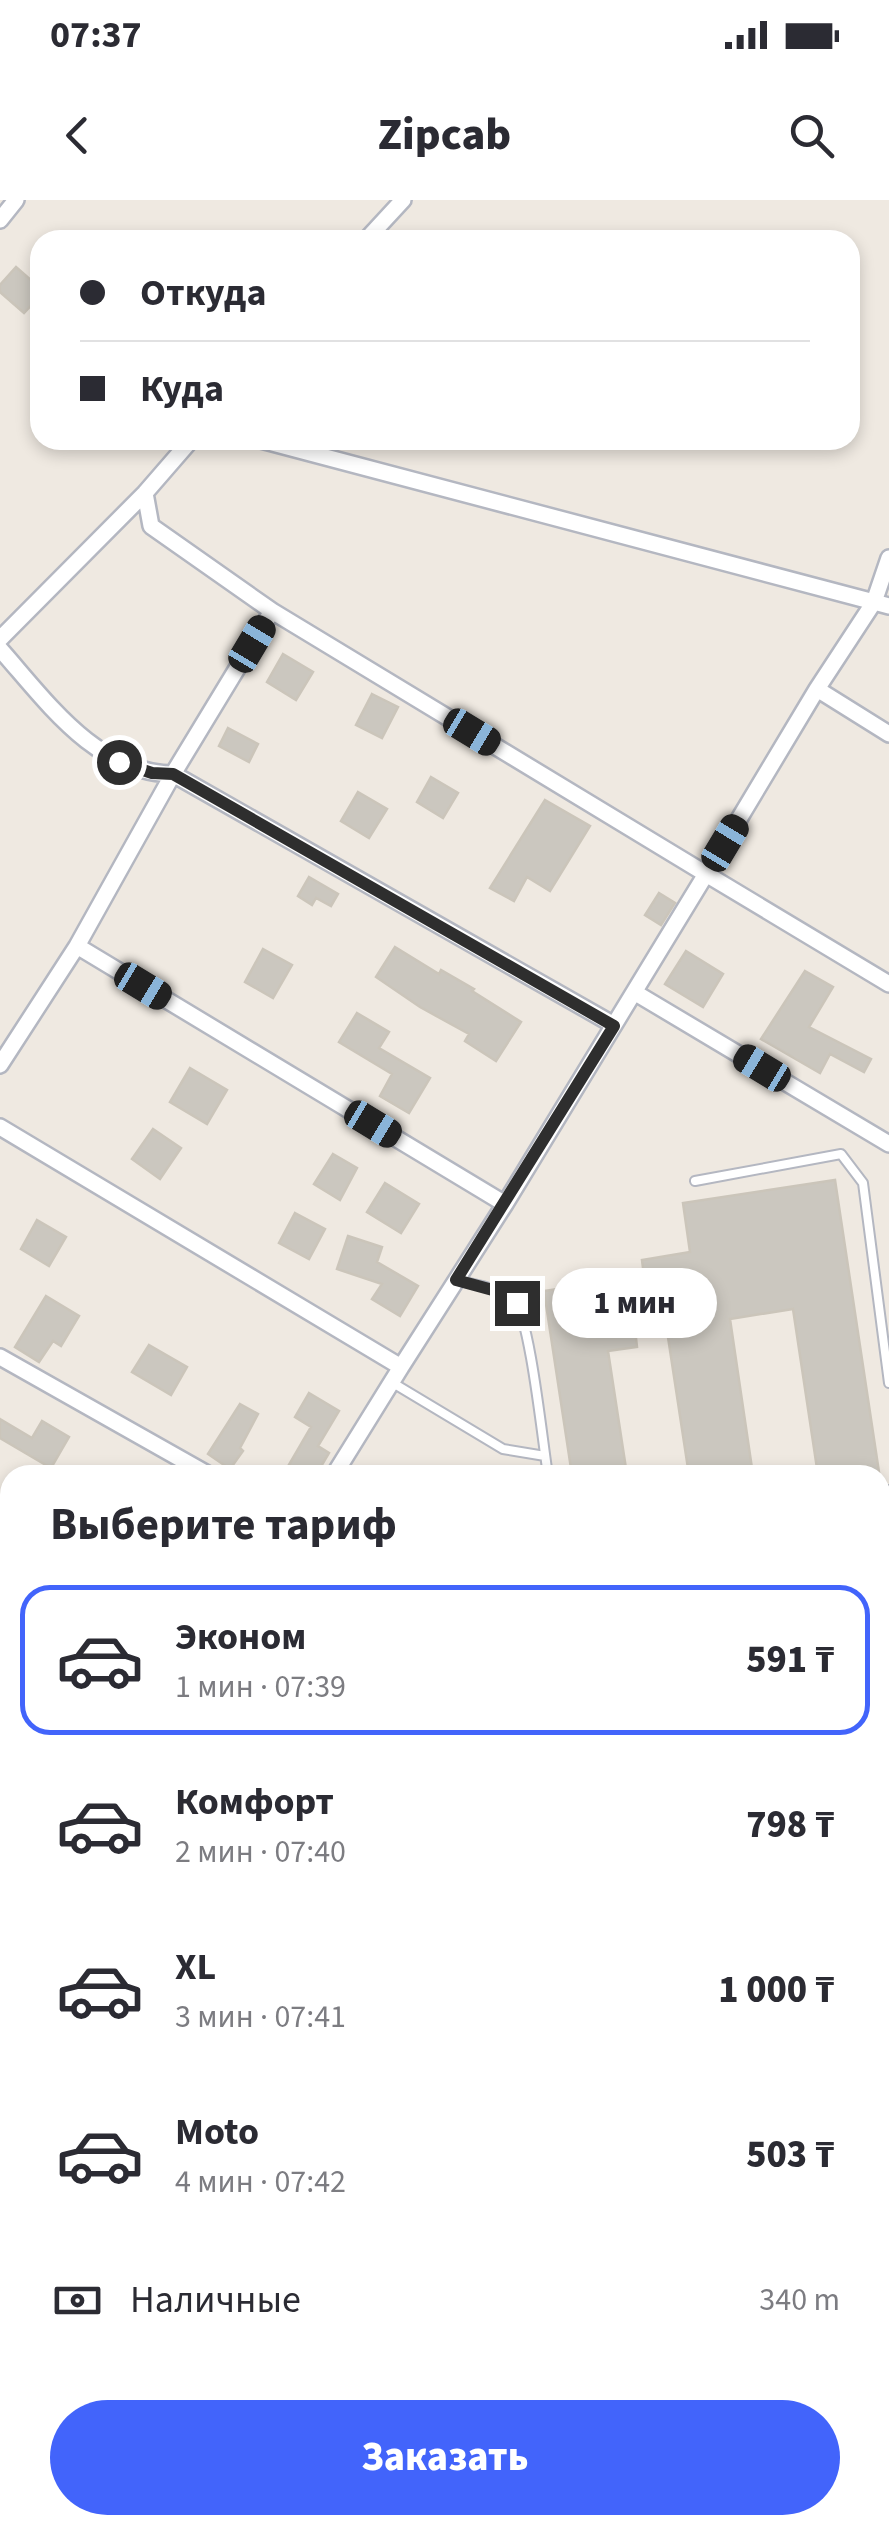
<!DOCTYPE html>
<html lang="ru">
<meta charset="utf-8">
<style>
body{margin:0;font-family:"Source Sans 3",sans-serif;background:#f2f2f3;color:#2b2b33;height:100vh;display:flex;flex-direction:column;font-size:38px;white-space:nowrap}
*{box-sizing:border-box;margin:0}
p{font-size:32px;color:#7c7c81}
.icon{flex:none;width:55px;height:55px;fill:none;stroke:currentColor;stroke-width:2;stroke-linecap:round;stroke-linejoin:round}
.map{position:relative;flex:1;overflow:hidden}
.side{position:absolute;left:0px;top:1265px;width:890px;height:1070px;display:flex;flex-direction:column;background:#fff;border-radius:30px 30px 0 0;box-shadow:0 5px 15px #0003}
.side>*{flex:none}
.hud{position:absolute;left:30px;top:30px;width:830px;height:220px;border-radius:30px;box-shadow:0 5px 15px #0003;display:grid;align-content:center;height:220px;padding:0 50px;background:#fff}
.end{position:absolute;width:45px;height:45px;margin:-22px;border:12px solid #2e2e2e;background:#fff;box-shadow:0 0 0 5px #fff}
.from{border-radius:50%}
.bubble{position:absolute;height:70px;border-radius:35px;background:#fff;box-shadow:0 5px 15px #0003;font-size:32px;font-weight:800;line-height:70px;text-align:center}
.car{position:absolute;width:30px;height:60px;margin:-30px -15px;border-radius:12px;box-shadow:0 0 8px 2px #0007;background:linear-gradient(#222 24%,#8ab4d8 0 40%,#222 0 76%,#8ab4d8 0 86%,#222 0)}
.hud b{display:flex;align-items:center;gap:35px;height:95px;font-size:38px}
.hud b+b{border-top:2px solid #e1e1e2}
.hud i{width:25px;height:25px;background:#2b2b33}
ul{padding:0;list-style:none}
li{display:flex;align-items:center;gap:30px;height:150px;margin:0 20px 15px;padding:0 30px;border:5px solid transparent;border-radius:30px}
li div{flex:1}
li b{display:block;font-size:38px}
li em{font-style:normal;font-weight:800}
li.current{border-color:#4264fb}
li>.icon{width:90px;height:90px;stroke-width:1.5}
h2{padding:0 50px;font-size:45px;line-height:120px}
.pay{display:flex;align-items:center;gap:25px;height:110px;padding:0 50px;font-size:38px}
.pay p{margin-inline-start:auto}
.cta{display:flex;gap:20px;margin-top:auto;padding:20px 50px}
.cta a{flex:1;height:115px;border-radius:60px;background:#4264fb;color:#fff;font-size:40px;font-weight:800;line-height:115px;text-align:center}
.status{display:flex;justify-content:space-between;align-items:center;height:70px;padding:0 50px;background:#fff;direction:ltr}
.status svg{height:28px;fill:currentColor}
header{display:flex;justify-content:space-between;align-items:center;height:130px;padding:0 50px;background:#fff;font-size:45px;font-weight:800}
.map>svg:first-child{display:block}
.building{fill:#cbc7bf;stroke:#cbc5ba;stroke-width:2.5}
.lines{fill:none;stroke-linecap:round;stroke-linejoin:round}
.service-casing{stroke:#b4b7c1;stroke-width:12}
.minor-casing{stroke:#b4b7c1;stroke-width:20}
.service{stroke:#fff;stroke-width:8}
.minor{stroke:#fff;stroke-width:15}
.route{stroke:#2e2e2e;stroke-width:12}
</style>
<div class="status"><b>07:37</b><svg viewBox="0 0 49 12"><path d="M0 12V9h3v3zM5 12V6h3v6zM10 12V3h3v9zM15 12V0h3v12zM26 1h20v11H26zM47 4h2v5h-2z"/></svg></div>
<header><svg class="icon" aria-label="back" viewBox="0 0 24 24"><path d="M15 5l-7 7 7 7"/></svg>Zipcab<svg class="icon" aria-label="search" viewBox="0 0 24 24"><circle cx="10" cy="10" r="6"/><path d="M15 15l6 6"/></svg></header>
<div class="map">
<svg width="889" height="2335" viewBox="0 0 889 2335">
<rect width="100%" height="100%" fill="#efe9e1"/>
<path class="building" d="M 16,67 L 40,88 L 40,96 L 24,113 L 0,92 L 0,85 Z
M 283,454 L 313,472 L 296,500 L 267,482 Z
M 372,494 L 398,507 L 382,538 L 356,525 Z
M 228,528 L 258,544 L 249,562 L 219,546 Z
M 431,577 L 458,593 L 443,618 L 417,602 Z
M 358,592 L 387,609 L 369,638 L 341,621 Z
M 545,600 L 590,626 L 550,691 L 527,677 L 514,701 L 490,688 Z
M 309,677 L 338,694 L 331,706 L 316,698 L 312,705 L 298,696 Z
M 659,693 L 675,703 L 661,725 L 645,715 Z
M 395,747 L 439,774 L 441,770 L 474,789 L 472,791 L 521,822 L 496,861 L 465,841 L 469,834 L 420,807 L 376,777 Z
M 263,749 L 292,765 L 273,798 L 245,782 Z
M 686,751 L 723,774 L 703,807 L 665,784 Z
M 805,771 L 833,787 L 809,827 L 871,859 L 864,872 L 830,854 L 820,873 L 761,839 Z
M 357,813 L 389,832 L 379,848 L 430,878 L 409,913 L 380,896 L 392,874 L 339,842 Z
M 190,868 L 227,890 L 207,924 L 170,902 Z
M 153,929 L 181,948 L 160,979 L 132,959 Z
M 333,954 L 357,968 L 340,1000 L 314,984 Z
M 835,980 L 879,1272 L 818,1275 L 793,1109 L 730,1119 L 753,1275 L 689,1275 L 666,1124 L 635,1129 L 637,1147 L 608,1151 L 627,1275 L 572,1275 L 544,1091 L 644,1076 L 642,1060 L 690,1052 L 683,1003 Z
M 385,983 L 419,1004 L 401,1033 L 367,1012 Z
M 295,1013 L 325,1029 L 309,1059 L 279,1043 Z
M 37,1020 L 66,1037 L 49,1066 L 21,1049 Z
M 348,1036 L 382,1047 L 377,1062 L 418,1086 L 400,1116 L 372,1099 L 382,1084 L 337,1069 Z
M 46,1096 L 79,1116 L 61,1146 L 53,1141 L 39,1162 L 15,1147 Z
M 149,1145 L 187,1167 L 171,1195 L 132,1172 Z
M 309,1193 L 339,1211 L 318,1246 L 329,1253 L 316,1275 L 283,1275 L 311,1227 L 295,1217 Z
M 240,1204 L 258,1214 L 240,1248 L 243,1251 L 230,1269 L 208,1254 Z
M 0,1219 L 32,1238 L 42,1221 L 69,1237 L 51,1268 L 0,1238 Z"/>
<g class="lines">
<defs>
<path id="service" d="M 695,981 L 841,954 L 863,983 L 889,1183
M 456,1080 C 475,1085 499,1087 514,1101 C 530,1116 543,1246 548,1275
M 393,1183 L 503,1249 L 545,1256
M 880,1295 L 889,1290"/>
<path id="minor" d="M 0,20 L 16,0
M 366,40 L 403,0
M 261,240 L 874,402 L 889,358
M 145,293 L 151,326 L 272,411
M 0,439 L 145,293 L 191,240
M 0,449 C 47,502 96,573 173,574 L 272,411 L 706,674 L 614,825
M 817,489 L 874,402 L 889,406
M 889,534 L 817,489 L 706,674 L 889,784
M 77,746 L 173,574 L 614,825 L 505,1004
M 634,792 L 889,944
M 0,865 L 77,746 L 505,1004 L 401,1167
M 0,927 L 401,1167 L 334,1275
M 0,1157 L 209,1275
M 880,1335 L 889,1319
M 0,1339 L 10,1342
M 880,1467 L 889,1472
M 0,1893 L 10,1896
M 0,2137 L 10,2140
M 880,2143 L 889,2146
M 653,2325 L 688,2335"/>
</defs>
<use href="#service" class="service-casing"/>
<use href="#minor" class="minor-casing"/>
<use href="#service" class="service"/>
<use href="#minor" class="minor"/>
</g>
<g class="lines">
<path class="route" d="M 119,562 L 152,573 L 173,574 L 614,826 L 456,1080 L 500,1092 L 517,1103"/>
</g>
</svg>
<i class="end from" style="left:119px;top:562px"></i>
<i class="end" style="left:517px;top:1103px"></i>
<div class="bubble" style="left:552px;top:1068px;width:165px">1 мин</div>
<i class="car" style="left:252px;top:444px;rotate:31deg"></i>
<i class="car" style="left:472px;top:532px;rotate:121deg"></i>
<i class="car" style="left:725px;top:643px;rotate:31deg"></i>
<i class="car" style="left:143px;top:786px;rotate:121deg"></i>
<i class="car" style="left:762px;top:868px;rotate:301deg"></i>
<i class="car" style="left:373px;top:924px;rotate:121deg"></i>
<div class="hud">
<b><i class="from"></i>Откуда</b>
<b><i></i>Куда</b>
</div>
<section class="side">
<h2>Выберите тариф</h2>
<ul>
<li class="current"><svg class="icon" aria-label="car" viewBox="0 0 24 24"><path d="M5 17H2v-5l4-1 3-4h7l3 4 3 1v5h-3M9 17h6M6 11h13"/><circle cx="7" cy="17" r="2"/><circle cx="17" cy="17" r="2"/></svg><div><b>Эконом</b><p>1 мин · 07:39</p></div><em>591 ₸</em></li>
<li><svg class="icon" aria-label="car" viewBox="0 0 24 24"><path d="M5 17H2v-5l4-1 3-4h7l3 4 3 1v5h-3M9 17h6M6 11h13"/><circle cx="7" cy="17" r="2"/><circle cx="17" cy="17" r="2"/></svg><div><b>Комфорт</b><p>2 мин · 07:40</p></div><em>798 ₸</em></li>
<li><svg class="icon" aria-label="car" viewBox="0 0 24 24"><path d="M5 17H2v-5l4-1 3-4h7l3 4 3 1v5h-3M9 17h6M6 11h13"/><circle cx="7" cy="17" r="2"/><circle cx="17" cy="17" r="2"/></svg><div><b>XL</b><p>3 мин · 07:41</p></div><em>1 000 ₸</em></li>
<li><svg class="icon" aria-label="car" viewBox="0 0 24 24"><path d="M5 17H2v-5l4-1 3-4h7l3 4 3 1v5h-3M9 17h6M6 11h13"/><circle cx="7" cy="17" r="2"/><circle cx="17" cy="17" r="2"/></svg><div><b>Moto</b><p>4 мин · 07:42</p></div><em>503 ₸</em></li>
</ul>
<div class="pay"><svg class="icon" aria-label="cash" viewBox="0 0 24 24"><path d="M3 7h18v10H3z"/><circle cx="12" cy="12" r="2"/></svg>Наличные<p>340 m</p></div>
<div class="cta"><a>Заказать</a></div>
</section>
</div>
